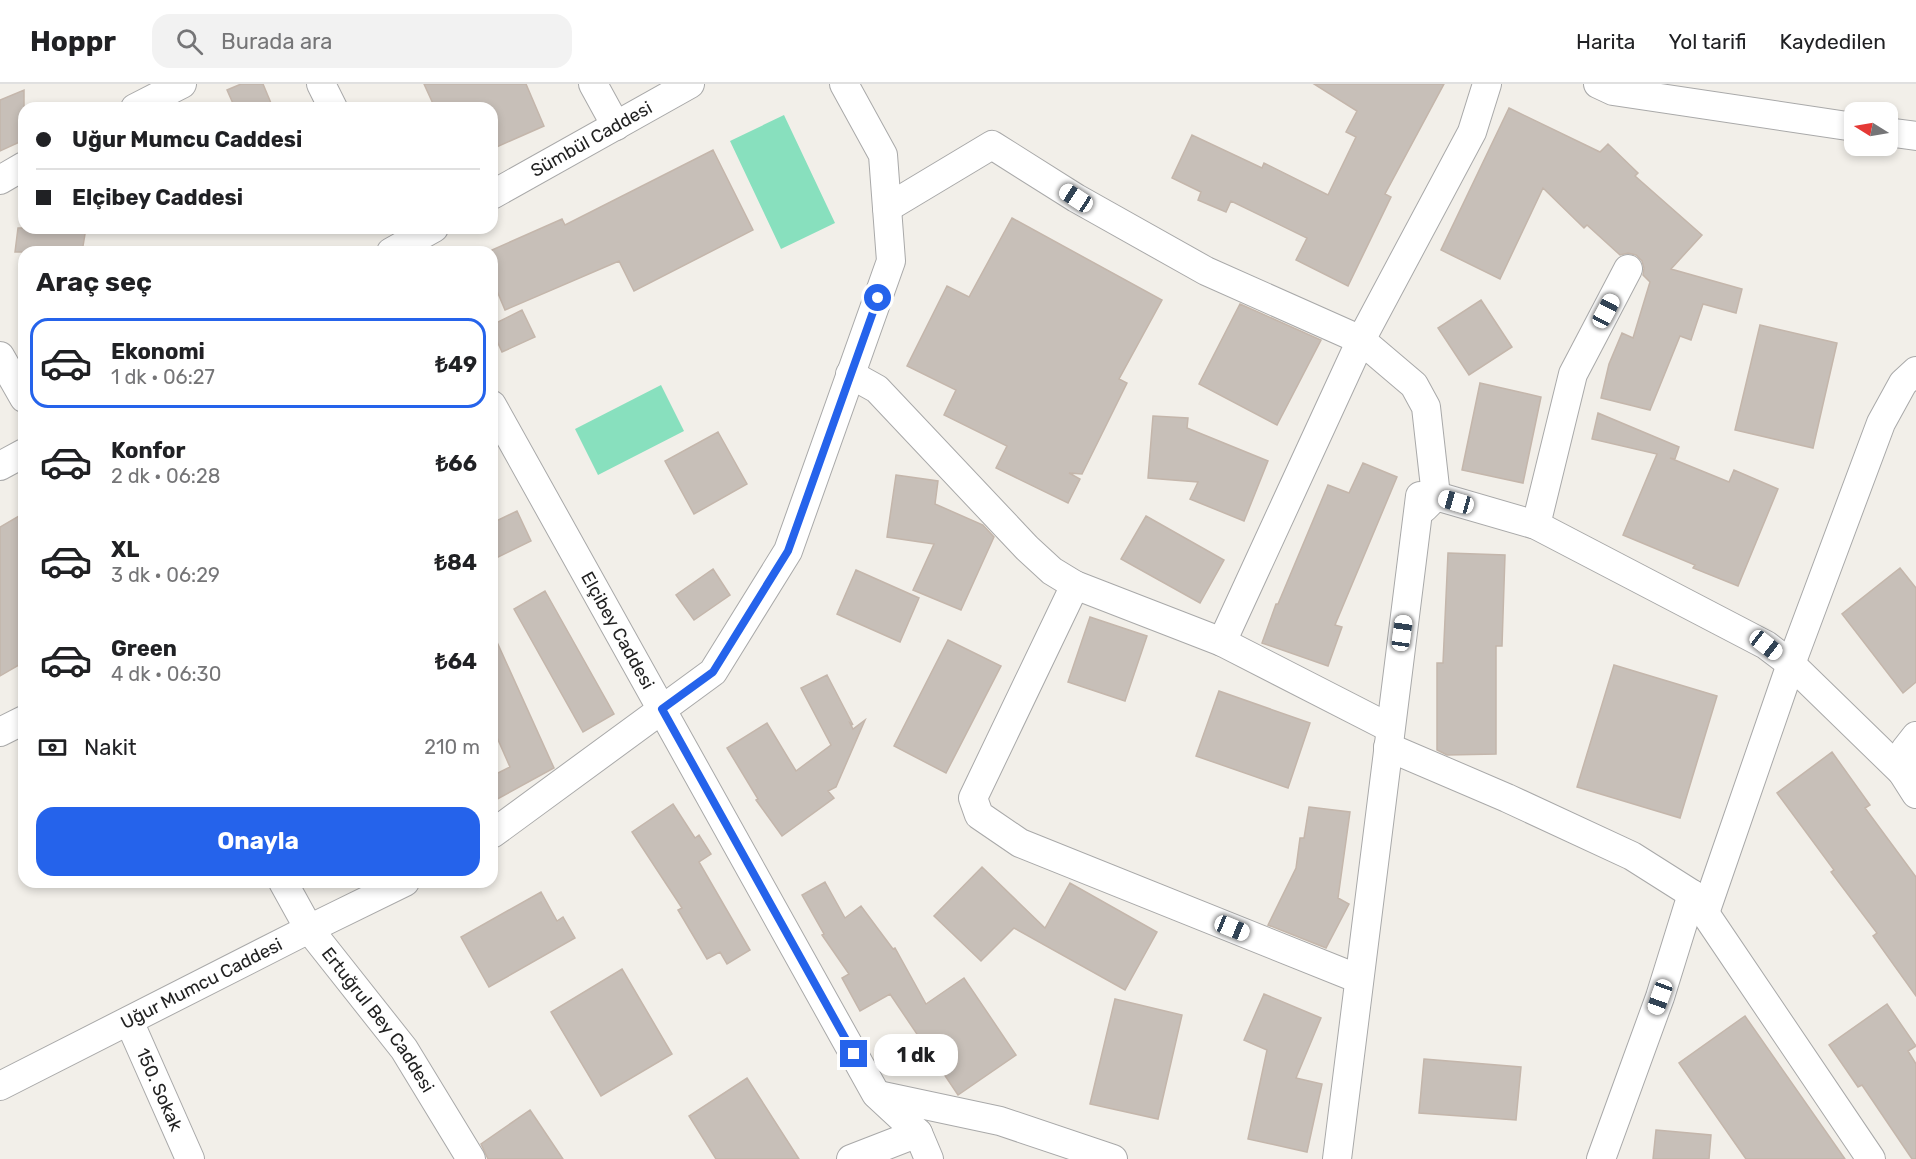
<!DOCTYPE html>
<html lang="tr">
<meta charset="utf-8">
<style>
body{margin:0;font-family:Rubik,sans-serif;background:#f2f2f2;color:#202124;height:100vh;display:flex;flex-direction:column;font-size:22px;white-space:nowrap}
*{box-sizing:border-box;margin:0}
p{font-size:20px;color:#757577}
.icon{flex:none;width:33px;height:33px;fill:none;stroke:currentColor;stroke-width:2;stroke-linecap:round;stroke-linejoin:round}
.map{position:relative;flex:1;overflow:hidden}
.panel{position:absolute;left:18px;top:162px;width:480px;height:642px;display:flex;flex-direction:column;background:#fff;border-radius:18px;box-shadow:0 3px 9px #0003}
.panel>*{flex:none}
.top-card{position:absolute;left:18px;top:18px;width:480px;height:132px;border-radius:18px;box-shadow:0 3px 9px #0003;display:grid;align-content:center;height:132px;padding:0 18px;background:#fff}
.needle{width:39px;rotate:281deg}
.tools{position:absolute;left:1844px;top:18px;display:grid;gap:12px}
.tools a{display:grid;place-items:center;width:54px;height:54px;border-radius:12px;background:#fff;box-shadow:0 3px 9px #0003;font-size:30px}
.end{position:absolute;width:27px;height:27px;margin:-14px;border:8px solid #2563eb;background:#fff;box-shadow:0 0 0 3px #fff}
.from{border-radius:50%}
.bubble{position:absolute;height:42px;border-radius:18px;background:#fff;box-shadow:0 3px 9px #0003;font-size:20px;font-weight:700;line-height:42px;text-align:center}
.car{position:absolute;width:18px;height:36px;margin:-18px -9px;border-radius:8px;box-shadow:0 0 4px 2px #0007;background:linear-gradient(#fff 24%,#345 0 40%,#fff 0 76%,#345 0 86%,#fff 0)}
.top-card b{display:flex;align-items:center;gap:21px;height:57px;font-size:22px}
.top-card b+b{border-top:2px solid #e0e0e0}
.top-card i{width:15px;height:15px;background:#202124}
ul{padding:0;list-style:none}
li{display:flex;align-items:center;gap:18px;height:90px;margin:0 12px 9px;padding:0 6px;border:3px solid transparent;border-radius:18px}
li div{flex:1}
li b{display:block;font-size:22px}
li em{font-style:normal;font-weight:700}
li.on{border-color:#2563eb}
li>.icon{width:54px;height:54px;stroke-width:1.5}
h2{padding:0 18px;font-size:27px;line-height:72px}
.pay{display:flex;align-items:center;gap:15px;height:66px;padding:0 18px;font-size:22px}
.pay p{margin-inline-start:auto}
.button{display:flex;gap:12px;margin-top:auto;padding:12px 18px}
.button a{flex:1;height:69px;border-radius:18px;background:#2563eb;color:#fff;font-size:24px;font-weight:700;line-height:69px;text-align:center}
header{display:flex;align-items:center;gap:36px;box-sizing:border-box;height:84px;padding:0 30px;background:#fff;border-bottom:2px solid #e0e0e0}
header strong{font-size:28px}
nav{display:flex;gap:33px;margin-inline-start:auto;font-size:21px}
.search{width:420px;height:54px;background:#f2f2f2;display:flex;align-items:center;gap:15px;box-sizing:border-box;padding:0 21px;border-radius:18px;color:#757577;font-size:22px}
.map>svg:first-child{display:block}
.pitch{fill:#88e0be}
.building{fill:#c7bfb8;stroke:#c4b6ab;stroke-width:1.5}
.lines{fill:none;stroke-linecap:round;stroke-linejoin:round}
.street-casing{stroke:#a9a9a9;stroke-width:30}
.street{stroke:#fff;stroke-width:28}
.route{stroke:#2563eb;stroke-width:8}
.labels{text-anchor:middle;stroke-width:6;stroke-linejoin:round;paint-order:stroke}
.street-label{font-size:18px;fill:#222;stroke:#fff}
</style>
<header>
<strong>Hoppr</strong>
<div class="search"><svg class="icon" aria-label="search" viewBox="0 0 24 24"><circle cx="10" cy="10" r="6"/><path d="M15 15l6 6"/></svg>Burada ara</div>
<nav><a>Harita</a><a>Yol tarifi</a><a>Kaydedilen</a></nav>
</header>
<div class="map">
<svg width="1916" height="1075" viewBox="0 0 1916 1075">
<rect width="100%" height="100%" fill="#f2efe9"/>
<path class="pitch" d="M 784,31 L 835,139 L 781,165 L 730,57 Z
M 661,301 L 684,347 L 598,391 L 575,345 Z"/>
<path class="building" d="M 241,0 L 263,0 L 273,24 L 235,24 L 227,6 Z
M 424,0 L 526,0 L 544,42 L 492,65 L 492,24 L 435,24 Z
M 1314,0 L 1444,0 L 1385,110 L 1391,113 L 1348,202 L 1296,176 L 1307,154 L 1231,117 L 1226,128 L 1198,116 L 1201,108 L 1172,94 L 1192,51 L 1262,84 L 1264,79 L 1328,111 L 1356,53 L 1346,48 L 1357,27 Z
M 24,6 L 24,56 L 0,67 L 0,16 Z
M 1509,24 L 1600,68 L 1608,60 L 1638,89 L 1635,92 L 1702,151 L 1671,185 L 1742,205 L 1736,229 L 1703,220 L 1691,256 L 1680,252 L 1650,326 L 1601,314 L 1609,280 L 1622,249 L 1633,254 L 1650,198 L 1643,191 L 1644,184 L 1642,177 L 1636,171 L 1628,169 L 1620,171 L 1587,141 L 1584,144 L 1543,104 L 1500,195 L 1441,166 Z
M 713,66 L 753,146 L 634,207 L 619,177 L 505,226 L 492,195 L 492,166 L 562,135 L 565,141 Z
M 1012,134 L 1162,216 L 1119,295 L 1127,299 L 1082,390 L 1069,389 L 1080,395 L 1068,419 L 996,384 L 1007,362 L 944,331 L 956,306 L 907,282 L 947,202 L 969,213 Z
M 18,144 L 86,144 L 82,168 L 15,168 Z
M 1481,216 L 1512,263 L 1469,291 L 1438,244 Z
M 1240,220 L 1321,256 L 1277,341 L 1199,300 Z
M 522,226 L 535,253 L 502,268 L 492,246 L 492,241 Z
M 1760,241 L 1837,259 L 1813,364 L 1735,346 Z
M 1480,299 L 1541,313 L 1523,399 L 1462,386 Z
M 1598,329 L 1679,363 L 1675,375 L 1670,374 L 1729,398 L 1734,386 L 1778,405 L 1738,502 L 1693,484 L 1695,481 L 1623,451 L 1657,370 L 1592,355 Z
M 1153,332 L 1188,334 L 1187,344 L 1268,377 L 1244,437 L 1190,415 L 1198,398 L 1148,394 Z
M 718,348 L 747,400 L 694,430 L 665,377 Z
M 1363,379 L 1397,393 L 1335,541 L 1342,543 L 1328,582 L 1262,559 L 1276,520 L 1278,520 L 1328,401 L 1349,409 Z
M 896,391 L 938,397 L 935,420 L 983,441 L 994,453 L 961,526 L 913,506 L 934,460 L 887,453 Z
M 517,427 L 531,457 L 492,476 L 492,439 Z
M 24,429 L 24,578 L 0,592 L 0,443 Z
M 1146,432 L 1224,476 L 1200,519 L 1121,475 Z
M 1448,469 L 1505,471 L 1502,562 L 1496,562 L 1496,670 L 1447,671 L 1437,666 L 1437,579 L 1443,579 Z
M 1900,484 L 1916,504 L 1916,598 L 1903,609 L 1842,530 Z
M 713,485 L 730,511 L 694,536 L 676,511 Z
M 856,486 L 919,514 L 900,558 L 837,530 Z
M 545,507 L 614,630 L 583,648 L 514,525 Z
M 1090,533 L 1147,552 L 1125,617 L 1068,598 Z
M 492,547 L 554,684 L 492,718 L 492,692 L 510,683 L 492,642 Z
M 948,556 L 1001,582 L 946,689 L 894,662 Z
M 1614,581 L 1717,612 L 1680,734 L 1577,703 Z
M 827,591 L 853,641 L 850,639 L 853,645 L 865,636 L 836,703 L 828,707 L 834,714 L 782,752 L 756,716 L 758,715 L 727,664 L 767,639 L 796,687 L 831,661 L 801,604 Z
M 1219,607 L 1310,639 L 1288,704 L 1196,672 Z
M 1832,668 L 1870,721 L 1865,724 L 1916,793 L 1916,912 L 1873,852 L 1877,849 L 1831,788 L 1834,786 L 1777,709 Z
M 673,720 L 695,754 L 699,751 L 711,770 L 699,778 L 750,866 L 727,880 L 720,868 L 707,875 L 678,826 L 682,824 L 632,748 Z
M 1309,723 L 1350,728 L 1338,814 L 1349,820 L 1326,864 L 1268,841 L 1296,784 L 1300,754 L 1304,754 Z
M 982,783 L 1045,844 L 1070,799 L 1157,848 L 1125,906 L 1014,844 L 981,877 L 934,832 Z
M 825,798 L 845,834 L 861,822 L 893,865 L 895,864 L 926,920 L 964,894 L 1016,971 L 958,1011 L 890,910 L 860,927 L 842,894 L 849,890 L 822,851 L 824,850 L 802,811 Z
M 541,808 L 557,837 L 563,833 L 575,854 L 489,903 L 461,853 Z
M 622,885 L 672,970 L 601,1012 L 551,928 Z
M 1264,910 L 1321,934 L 1296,994 L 1322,1000 L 1307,1068 L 1248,1055 L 1267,966 L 1244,956 Z
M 1115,915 L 1182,931 L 1158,1035 L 1090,1020 Z
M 1887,920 L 1916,962 L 1908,967 L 1916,980 L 1916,1075 L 1912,1075 L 1862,1001 L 1858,1003 L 1829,961 Z
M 1745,932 L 1845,1075 L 1746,1075 L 1679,979 Z
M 1424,975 L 1521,983 L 1516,1036 L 1419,1029 Z
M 747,994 L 799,1075 L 716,1075 L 689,1032 Z
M 530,1026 L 563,1075 L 488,1075 L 481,1060 Z
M 1656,1046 L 1711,1051 L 1709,1075 L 1653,1075 Z"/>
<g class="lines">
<defs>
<g id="street">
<path d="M 321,0 L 333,24"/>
<path d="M 593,0 L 616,42"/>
<path d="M 1598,0 L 1613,7 L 1854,43"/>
<path d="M 135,24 L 182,0"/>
<path d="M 1887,48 L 1916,52"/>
<path d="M 0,96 L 24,82"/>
<path id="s1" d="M 492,111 L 690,0"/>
<path d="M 887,124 L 992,61 L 1076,114 L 1206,187 L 1361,256 L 1414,301 L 1426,323 L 1436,412 L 1424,424"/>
<path d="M 391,168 L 434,144"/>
<path d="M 0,272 L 24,314"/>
<path d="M 850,290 L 877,305 L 1027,464 L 1052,487 L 1075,501 L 1222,558 L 1390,644"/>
<path id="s2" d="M 492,321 L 876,1010 L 918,1049 L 929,1075"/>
<path d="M 0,382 L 24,369"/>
<path d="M 1536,441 L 1573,290 L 1628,185"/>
<path d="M 1075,501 L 973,714 L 979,731 L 1020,759 L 1359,895"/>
<path d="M 1222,558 L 1361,256 L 1472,48 L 1487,0"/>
<path d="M 0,648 L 24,636"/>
<path d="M 1916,652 L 1905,666 L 1902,688 L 1916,710"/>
<path d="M 1388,663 L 1507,714 L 1632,772 L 1692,810 L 1871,1075"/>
<path d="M 492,750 L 713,588 L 788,467 L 891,177 L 883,71 L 844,0"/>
<path id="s3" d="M 283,798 L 309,845 L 404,965 L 471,1075"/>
<path d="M 1705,829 L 1791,580 L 1881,339 L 1903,299 L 1916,287"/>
<path id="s4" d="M 129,937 L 190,1075"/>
<path id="s5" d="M 0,1002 L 309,845 L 405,798"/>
<path d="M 878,1011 L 1000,1037 L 1113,1075"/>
<path d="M 851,1075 L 918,1049"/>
<path d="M 1337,1075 L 1420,412 L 1436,412 L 1536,441 L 1766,561 L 1791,580 L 1902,688"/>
<path d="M 1601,1075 L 1660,913 L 1692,810"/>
</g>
</defs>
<use href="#street" class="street-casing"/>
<use href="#street" class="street"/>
</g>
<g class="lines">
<path class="route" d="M 854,970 L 662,625 L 713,588 L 788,467 L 878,214"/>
</g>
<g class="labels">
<g class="street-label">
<text dy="6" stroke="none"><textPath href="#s1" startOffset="114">Sümbül Caddesi</textPath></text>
<text dy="6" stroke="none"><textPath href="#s2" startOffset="258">Elçibey Caddesi</textPath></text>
<text dy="6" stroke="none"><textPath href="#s5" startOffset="226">Uğur Mumcu Caddesi</textPath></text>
<text dy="6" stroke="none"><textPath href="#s3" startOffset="168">Ertuğrul Bey Caddesi</textPath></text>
<text dy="6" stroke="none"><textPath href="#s4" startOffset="75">150. Sokak</textPath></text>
</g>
</g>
</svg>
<div class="tools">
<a><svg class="needle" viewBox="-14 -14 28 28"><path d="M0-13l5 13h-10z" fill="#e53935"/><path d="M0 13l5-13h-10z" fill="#757577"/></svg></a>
</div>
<i class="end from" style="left:878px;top:214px"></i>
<i class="end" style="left:854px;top:970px"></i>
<div class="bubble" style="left:874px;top:950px;width:84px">1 dk</div>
<i class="car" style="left:1076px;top:114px;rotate:303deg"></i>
<i class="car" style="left:1606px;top:227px;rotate:28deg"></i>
<i class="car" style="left:1456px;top:418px;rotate:286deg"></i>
<i class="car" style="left:1402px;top:549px;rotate:8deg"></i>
<i class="car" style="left:1766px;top:561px;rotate:128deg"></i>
<i class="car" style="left:1232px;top:844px;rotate:112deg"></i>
<i class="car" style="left:1660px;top:913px;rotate:200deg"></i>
<div class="top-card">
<b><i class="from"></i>Uğur Mumcu Caddesi</b>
<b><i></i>Elçibey Caddesi</b>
</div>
<section class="panel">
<h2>Araç seç</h2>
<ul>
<li class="on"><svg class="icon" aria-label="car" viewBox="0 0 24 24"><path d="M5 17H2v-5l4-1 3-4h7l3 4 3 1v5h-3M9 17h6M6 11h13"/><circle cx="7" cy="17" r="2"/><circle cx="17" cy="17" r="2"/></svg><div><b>Ekonomi</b><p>1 dk · 06:27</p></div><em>₺49</em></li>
<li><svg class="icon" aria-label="car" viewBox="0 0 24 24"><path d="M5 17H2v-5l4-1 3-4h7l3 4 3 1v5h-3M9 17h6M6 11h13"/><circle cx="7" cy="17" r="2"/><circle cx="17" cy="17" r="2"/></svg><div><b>Konfor</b><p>2 dk · 06:28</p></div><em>₺66</em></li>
<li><svg class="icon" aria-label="car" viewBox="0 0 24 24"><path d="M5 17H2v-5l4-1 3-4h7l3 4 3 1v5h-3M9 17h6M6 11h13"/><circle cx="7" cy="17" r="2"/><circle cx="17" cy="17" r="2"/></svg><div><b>XL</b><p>3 dk · 06:29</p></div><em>₺84</em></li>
<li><svg class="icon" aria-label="car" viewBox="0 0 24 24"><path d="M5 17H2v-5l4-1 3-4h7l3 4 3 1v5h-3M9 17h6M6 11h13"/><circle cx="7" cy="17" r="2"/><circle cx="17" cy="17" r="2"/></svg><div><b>Green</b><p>4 dk · 06:30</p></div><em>₺64</em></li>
</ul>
<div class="pay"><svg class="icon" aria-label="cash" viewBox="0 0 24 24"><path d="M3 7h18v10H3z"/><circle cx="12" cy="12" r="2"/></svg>Nakit<p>210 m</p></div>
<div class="button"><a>Onayla</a></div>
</section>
</div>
